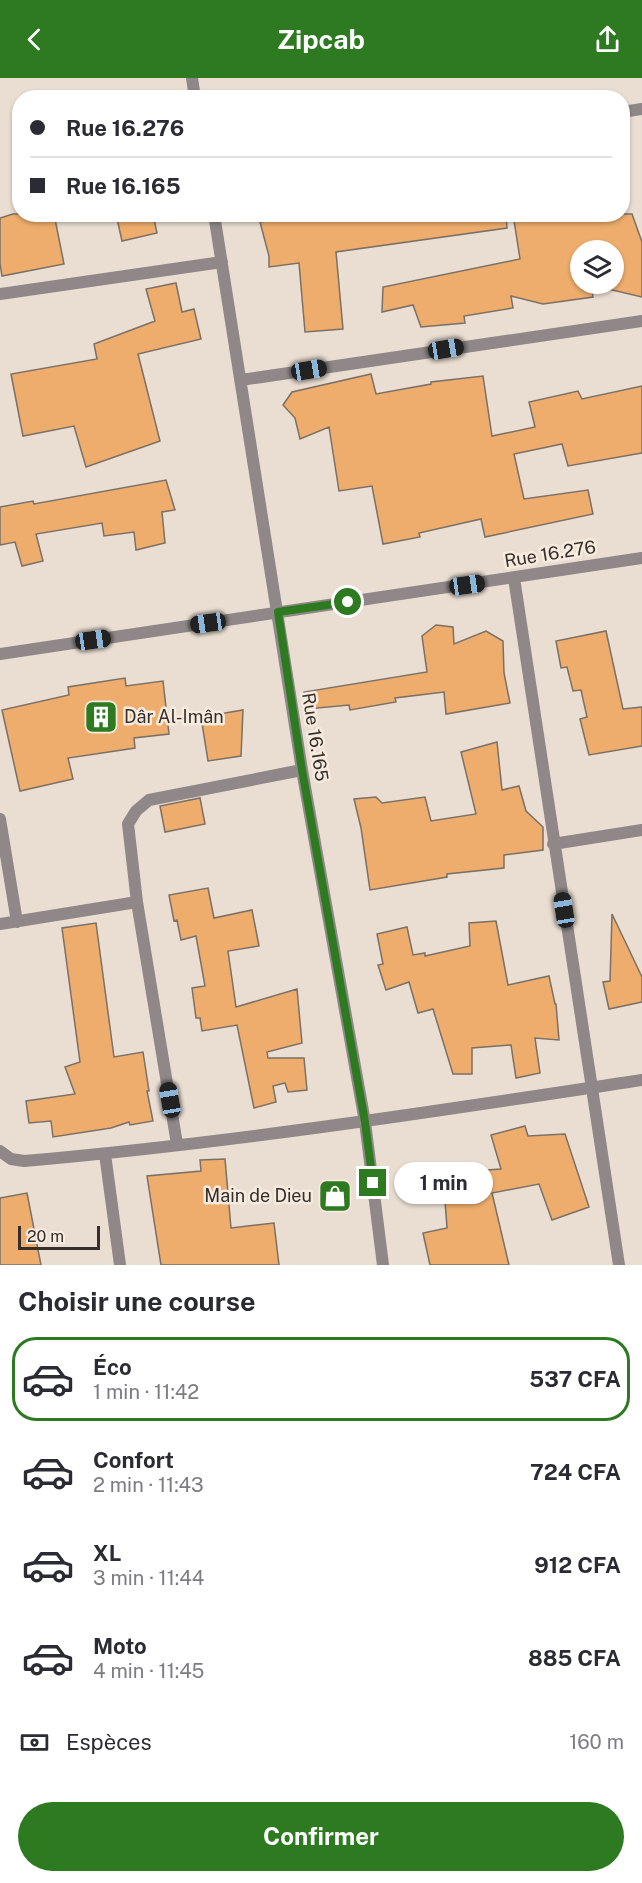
<!DOCTYPE html>
<html lang="fr">
<meta charset="utf-8">
<style>
body{margin:0;font-family:"Public Sans",sans-serif;background:#f2f2f3;color:#2b2b33;height:100vh;display:flex;flex-direction:column;font-size:22px;white-space:nowrap}
*{box-sizing:border-box;margin:0}
p{font-size:20px;color:#7c7c81}
.icon{flex:none;width:33px;height:33px;fill:none;stroke:currentColor;stroke-width:2;stroke-linecap:round;stroke-linejoin:round}
.map{position:relative;height:1187px;overflow:hidden}
.drawer{display:flex;flex-direction:column;background:#fff;flex:1}
.drawer>*{flex:none}
.guide{position:absolute;left:12px;top:12px;width:618px;height:132px;border-radius:24px;box-shadow:0 2px 4px #0004;display:grid;align-content:center;height:132px;padding:0 18px;background:#fff}
.controls{position:absolute;left:570px;top:162px;display:grid;gap:12px}
.controls a{display:grid;place-items:center;width:54px;height:54px;border-radius:50%;background:#fff;box-shadow:0 2px 4px #0004;font-size:30px}
.scale{position:absolute;left:18px;bottom:15px;width:82px;box-sizing:border-box;padding-left:6px;border:3px solid #342f2b;border-top:0;font-size:16px;line-height:21px;white-space:nowrap;color:#342f2b;-webkit-text-stroke:4px #f7ebdf;paint-order:stroke}
.end{position:absolute;width:27px;height:27px;margin:-14px;border:8px solid #2d7a21;background:#fff;box-shadow:0 0 0 3px #fff}
.from{border-radius:50%}
.bubble{position:absolute;height:42px;border-radius:21px;background:#fff;box-shadow:0 2px 4px #0004;font-size:20px;font-weight:700;line-height:42px;text-align:center}
.car{position:absolute;width:18px;height:36px;margin:-18px -9px;border-radius:8px;box-shadow:0 0 4px 2px #0007;background:linear-gradient(#222 24%,#8ab4d8 0 40%,#222 0 76%,#8ab4d8 0 86%,#222 0)}
.guide b{display:flex;align-items:center;gap:21px;height:57px;font-size:22px}
.guide b+b{border-top:2px solid #e1e1e2}
.guide i{width:15px;height:15px;background:#2b2b33}
ul{padding:0;list-style:none}
li{display:flex;align-items:center;gap:18px;height:84px;margin:0 12px 9px;padding:0 6px;border:3px solid transparent;border-radius:24px}
li div{flex:1}
li b{display:block;font-size:22px}
li em{font-style:normal;font-weight:700}
li.current{border-color:#2d7a21}
li>.icon{width:54px;height:54px;stroke-width:1.5}
h2{padding:0 18px;font-size:27px;line-height:72px}
.pay{display:flex;align-items:center;gap:15px;height:66px;padding:0 18px;font-size:22px}
.pay p{margin-inline-start:auto}
.button{display:flex;gap:12px;margin-top:auto;padding:12px 18px}
.button a{flex:1;height:69px;border-radius:36px;background:#2d7a21;color:#fff;font-size:24px;font-weight:700;line-height:69px;text-align:center}
header{display:flex;justify-content:space-between;align-items:center;height:78px;padding:0 18px;background:#2d7a21;color:#fff;font-size:27px;font-weight:700}
.map>svg:first-child{display:block}
.building{fill:#eead6c;stroke:#7b7066;stroke-width:1.5;fill-rule:evenodd}
.lines{fill:none;stroke-linecap:round;stroke-linejoin:round}
.minor{stroke:#8f8788;stroke-width:12}
.route{stroke:#2d7a21;stroke-width:8}
.labels{text-anchor:middle;stroke-width:5;stroke-linejoin:round;paint-order:stroke}
.street-label{font-size:18px;fill:#342f2b;stroke:#f7ebdf}
.poi-label{font-size:18px;fill:#342f2b;stroke:#f7ebdf;text-anchor:start}
</style>
<header><svg class="icon" aria-label="back" viewBox="0 0 24 24"><path d="M15 5l-7 7 7 7"/></svg>Zipcab<svg class="icon" aria-label="share" viewBox="0 0 24 24"><path d="M12 15V3M7 8l5-5 5 5M5 13v7h14v-7"/></svg></header>
<div class="map">
<svg width="642" height="1187" viewBox="0 0 642 1187">
<rect width="100%" height="100%" fill="#eaded2"/>
<path class="building" d="M 13,136 L 54,136 L 64,186 L 2,198 L 0,186 L 0,140 Z
M 116,136 L 153,136 L 157,155 L 122,163 Z
M 297,136 L 506,136 L 507,150 L 336,174 L 343,251 L 305,254 L 299,185 L 269,189 L 269,178 L 260,144 Z
M 513,136 L 632,136 L 642,164 L 642,219 L 591,207 L 593,219 L 543,226 L 511,218 L 513,230 L 464,238 L 465,245 L 421,249 L 413,227 L 382,234 L 383,209 L 520,181 ZM 580,172 L 614,172 L 614,206 L 580,206 Z
M 176,205 L 182,234 L 194,231 L 201,261 L 138,276 L 160,363 L 86,389 L 74,348 L 23,358 L 11,296 L 97,281 L 94,266 L 155,243 L 146,211 Z
M 371,296 L 376,316 L 431,306 L 431,304 L 483,298 L 492,358 L 535,349 L 529,324 L 578,313 L 582,321 L 642,308 L 642,375 L 568,388 L 562,366 L 514,376 L 524,421 L 588,412 L 593,436 L 485,459 L 481,441 L 419,455 L 420,459 L 383,466 L 372,408 L 339,413 L 329,349 L 300,361 L 295,340 L 283,327 L 292,314 Z
M 166,402 L 175,432 L 162,434 L 165,465 L 136,472 L 134,454 L 104,458 L 102,445 L 36,456 L 43,483 L 22,488 L 15,464 L 0,467 L 0,429 L 33,423 L 34,426 Z
M 436,547 L 453,549 L 454,566 L 486,553 L 503,563 L 504,595 L 510,625 L 446,636 L 444,614 L 395,620 L 396,624 L 350,632 L 349,627 L 307,631 L 304,614 L 427,594 L 422,558 Z
M 606,553 L 623,631 L 642,629 L 642,668 L 589,677 L 580,641 L 587,639 L 581,612 L 573,613 L 567,589 L 561,590 L 556,563 Z
M 125,600 L 126,608 L 163,603 L 169,656 L 134,660 L 135,670 L 68,680 L 73,701 L 20,713 L 2,632 L 69,617 L 68,609 Z
M 243,632 L 241,678 L 208,683 L 201,639 Z
M 497,664 L 502,712 L 519,708 L 526,733 L 543,749 L 543,772 L 504,777 L 504,790 L 447,796 L 447,799 L 370,812 L 361,750 L 354,721 L 376,719 L 382,725 L 425,719 L 431,743 L 476,736 L 461,674 Z
M 200,720 L 205,746 L 165,754 L 160,728 Z
M 208,810 L 214,840 L 252,832 L 259,868 L 228,873 L 236,929 L 297,911 L 302,965 L 267,974 L 268,980 L 304,980 L 307,1012 L 288,1014 L 285,1005 L 273,1008 L 276,1024 L 254,1030 L 237,947 L 202,953 L 200,940 L 196,940 L 192,910 L 205,908 L 196,858 L 181,862 L 177,842 L 174,843 L 169,817 Z
M 612,836 L 642,899 L 642,924 L 609,931 L 603,904 L 610,903 Z
M 496,843 L 508,907 L 549,898 L 555,926 L 556,926 L 559,962 L 535,960 L 540,995 L 516,1000 L 511,967 L 472,970 L 472,996 L 453,996 L 433,931 L 418,935 L 409,904 L 386,912 L 378,887 L 383,886 L 377,856 L 407,849 L 413,877 L 425,875 L 425,878 L 470,868 L 469,845 Z
M 96,845 L 114,979 L 143,974 L 149,1013 L 147,1013 L 153,1043 L 130,1047 L 129,1044 L 111,1050 L 53,1059 L 51,1043 L 29,1045 L 26,1023 L 75,1016 L 65,989 L 80,984 L 62,850 Z
M 525,1048 L 528,1058 L 565,1056 L 589,1129 L 552,1142 L 539,1106 L 492,1115 L 509,1187 L 430,1187 L 423,1155 L 447,1150 L 443,1095 L 501,1091 L 491,1057 Z
M 225,1081 L 231,1150 L 274,1145 L 279,1187 L 161,1187 L 147,1098 L 201,1093 L 200,1082 Z
M 27,1115 L 41,1187 L 0,1187 L 0,1120 Z"/>
<g class="lines">
<path class="minor" d="M 192,0 L 195,20
M 622,34 L 642,31
M 214,136 L 302,692 L 365,1044 L 383,1187
M 0,216 L 222,184
M 241,302 L 642,243
M 514,500 L 619,1187
M 0,576 L 642,480
M 0,741 L 17,844
M 553,766 L 642,752
M 0,846 L 137,824
M 177,1066 L 137,824 L 128,746 L 136,733 L 149,722 L 302,692
M 0,1073 L 11,1081 L 24,1083 C 231,1065 437,1033 642,1002
M 105,1076 L 120,1187"/>
</g>
<g class="lines">
<path class="route" d="M 348,524 L 278,534 L 302,692 L 365,1044 L 373,1105"/>
</g>
<defs>
<symbol id="building-square" viewBox="-11 -11 22 22"><rect x="-9" y="-9" width="18" height="18" rx="4" fill="#2d7a21" stroke="#f7ebdf"/><path d="M-4-6H4V6H1V3H-1V6H-4ZM-2.5-4.3h1.7v1.8h-1.7ZM.8-4.3h1.7v1.8H.8ZM-2.5-1h1.7V.8h-1.7ZM.8-1h1.7V.8H.8Z" fill="#fff"/></symbol>
<symbol id="shop-square" viewBox="-11 -11 22 22"><rect x="-9" y="-9" width="18" height="18" rx="4" fill="#2d7a21" stroke="#f7ebdf"/><path d="M-5-2.5h2.3a2.7 3.5 0 0 1 5.4 0H5L5.5 6h-11ZM-1.5-2.5h3a1.5 2.3 0 0 0-3 0Z" fill="#fff"/></symbol>
</defs>
<g fill-rule="evenodd">
<use href="#building-square" x="82" y="620" width="38" height="38"/>
<use href="#shop-square" x="316" y="1099" width="38" height="38"/>
</g>
<g class="labels">
<g class="street-label">
<text transform="translate(550 476) rotate(-9)" y="6">Rue 16.276</text>
<text transform="translate(315 659) rotate(81)" y="6">Rue 16.165</text>
</g>
<g class="poi-label">
<text x="124" y="645">Dâr Al-Imân</text>
<text x="312" y="1124" text-anchor="end">Main de Dieu</text>
</g>
</g>
</svg>
<div class="controls">
<a><svg class="icon" aria-label="layers" viewBox="0 0 24 24"><path d="M12 4l9 5-9 5-9-5zM3 14l9 5 9-5"/></svg></a>
</div>
<div class="scale">20 m</div>
<i class="end from" style="left:348px;top:524px"></i>
<i class="end" style="left:373px;top:1105px"></i>
<div class="bubble" style="left:394px;top:1084px;width:99px">1 min</div>
<i class="car" style="left:446px;top:271px;rotate:81deg"></i>
<i class="car" style="left:309px;top:292px;rotate:81deg"></i>
<i class="car" style="left:467px;top:507px;rotate:82deg"></i>
<i class="car" style="left:208px;top:545px;rotate:262deg"></i>
<i class="car" style="left:93px;top:562px;rotate:82deg"></i>
<i class="car" style="left:564px;top:832px;rotate:351deg"></i>
<i class="car" style="left:170px;top:1022px;rotate:350deg"></i>
<div class="guide">
<b><i class="from"></i>Rue 16.276</b>
<b><i></i>Rue 16.165</b>
</div>
</div>
<section class="drawer">
<h2>Choisir une course</h2>
<ul>
<li class="current"><svg class="icon" aria-label="car" viewBox="0 0 24 24"><path d="M5 17H2v-5l4-1 3-4h7l3 4 3 1v5h-3M9 17h6M6 11h13"/><circle cx="7" cy="17" r="2"/><circle cx="17" cy="17" r="2"/></svg><div><b>Éco</b><p>1 min · 11:42</p></div><em>537 CFA</em></li>
<li><svg class="icon" aria-label="car" viewBox="0 0 24 24"><path d="M5 17H2v-5l4-1 3-4h7l3 4 3 1v5h-3M9 17h6M6 11h13"/><circle cx="7" cy="17" r="2"/><circle cx="17" cy="17" r="2"/></svg><div><b>Confort</b><p>2 min · 11:43</p></div><em>724 CFA</em></li>
<li><svg class="icon" aria-label="car" viewBox="0 0 24 24"><path d="M5 17H2v-5l4-1 3-4h7l3 4 3 1v5h-3M9 17h6M6 11h13"/><circle cx="7" cy="17" r="2"/><circle cx="17" cy="17" r="2"/></svg><div><b>XL</b><p>3 min · 11:44</p></div><em>912 CFA</em></li>
<li><svg class="icon" aria-label="car" viewBox="0 0 24 24"><path d="M5 17H2v-5l4-1 3-4h7l3 4 3 1v5h-3M9 17h6M6 11h13"/><circle cx="7" cy="17" r="2"/><circle cx="17" cy="17" r="2"/></svg><div><b>Moto</b><p>4 min · 11:45</p></div><em>885 CFA</em></li>
</ul>
<div class="pay"><svg class="icon" aria-label="cash" viewBox="0 0 24 24"><path d="M3 7h18v10H3z"/><circle cx="12" cy="12" r="2"/></svg>Espèces<p>160 m</p></div>
<div class="button"><a>Confirmer</a></div>
</section>
